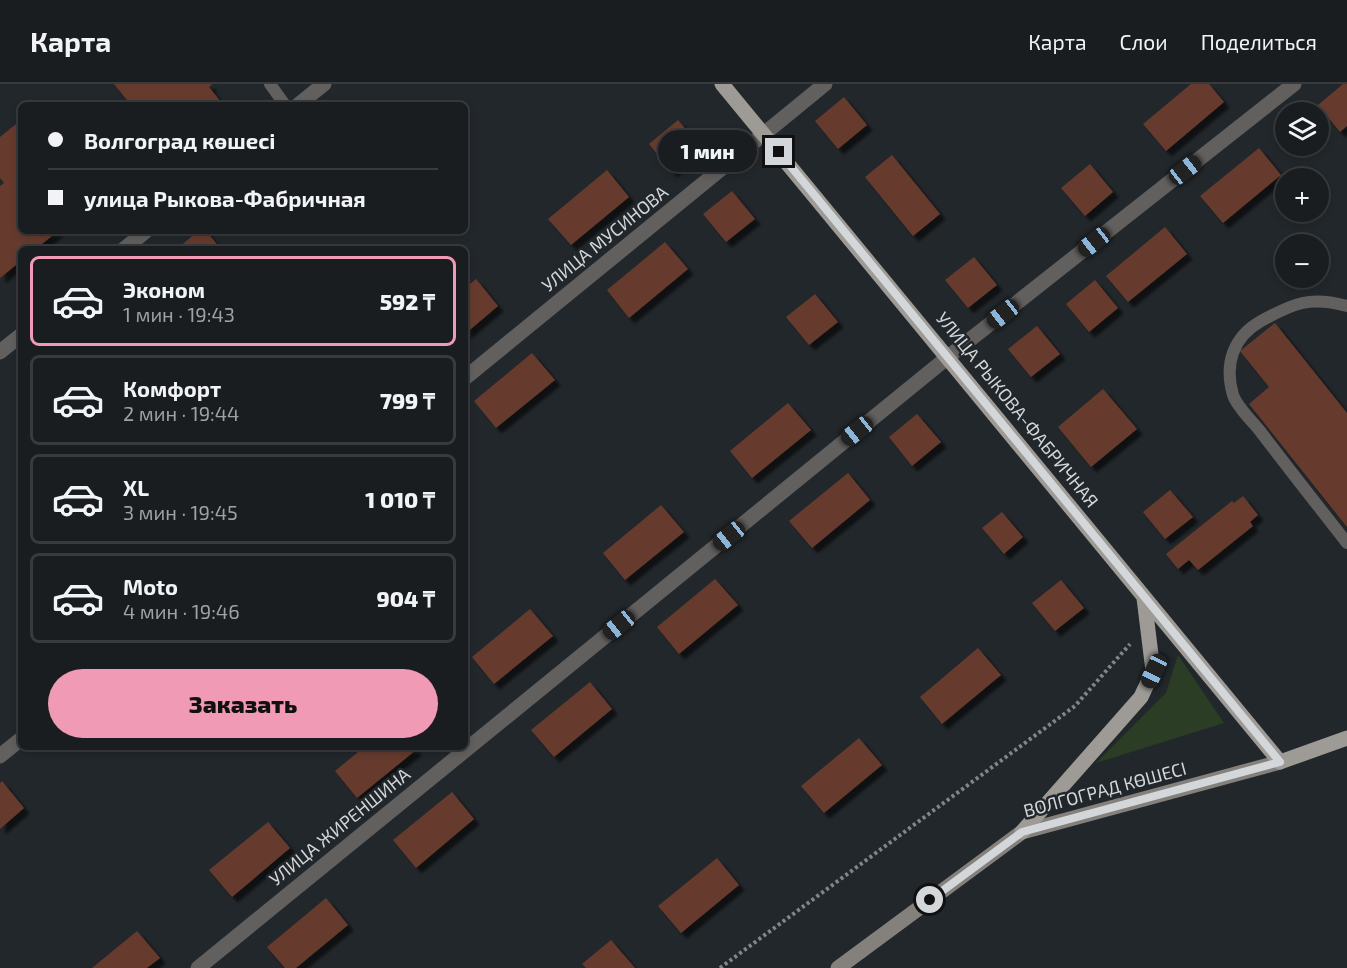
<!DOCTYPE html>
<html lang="ru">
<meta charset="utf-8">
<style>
body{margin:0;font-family:"Exo 2",sans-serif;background:#272a2d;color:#f1f3f6;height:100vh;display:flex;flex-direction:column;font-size:22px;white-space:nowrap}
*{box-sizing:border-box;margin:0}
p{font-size:20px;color:#9fa2a5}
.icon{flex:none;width:33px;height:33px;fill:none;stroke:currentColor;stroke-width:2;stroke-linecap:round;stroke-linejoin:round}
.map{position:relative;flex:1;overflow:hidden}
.sheet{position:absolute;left:18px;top:162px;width:450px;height:504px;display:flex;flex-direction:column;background:#1a1d20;border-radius:9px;box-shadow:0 3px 9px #0003,0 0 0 2px #383b3e}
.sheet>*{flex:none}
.banner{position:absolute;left:18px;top:18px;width:450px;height:132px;border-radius:9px;box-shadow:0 3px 9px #0003,0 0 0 2px #383b3e;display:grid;align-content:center;height:132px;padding:0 30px;background:#1a1d20}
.buttons{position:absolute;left:1275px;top:18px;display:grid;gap:12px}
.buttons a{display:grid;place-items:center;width:54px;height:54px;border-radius:50%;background:#1a1d20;box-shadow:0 3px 9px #0003,0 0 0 2px #383b3e;font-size:30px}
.end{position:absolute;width:27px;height:27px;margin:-14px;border:8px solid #d3d7da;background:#111;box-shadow:0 0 0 3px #111}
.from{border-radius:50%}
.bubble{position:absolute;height:42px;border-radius:21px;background:#1a1d20;box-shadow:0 3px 9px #0003,0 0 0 2px #383b3e;font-size:20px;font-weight:800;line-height:42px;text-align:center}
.car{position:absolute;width:18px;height:36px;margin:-18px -9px;border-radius:8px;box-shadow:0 0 4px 2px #0007;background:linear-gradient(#222 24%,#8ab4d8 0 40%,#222 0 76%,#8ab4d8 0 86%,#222 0)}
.banner b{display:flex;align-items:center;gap:21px;height:57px;font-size:22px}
.banner b+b{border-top:2px solid #383b3e}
.banner i{width:15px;height:15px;background:#f1f3f6}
ul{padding:10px 0 0;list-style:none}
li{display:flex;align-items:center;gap:18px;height:90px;margin:0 12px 9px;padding:0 18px;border:3px solid #383b3e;border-radius:9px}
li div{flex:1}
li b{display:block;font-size:22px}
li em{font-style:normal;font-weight:800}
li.current{border-color:#f09ab5}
li>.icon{width:54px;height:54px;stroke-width:1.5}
.cta{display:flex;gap:12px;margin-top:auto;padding:12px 30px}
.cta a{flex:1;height:69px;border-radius:36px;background:#f09ab5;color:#111;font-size:24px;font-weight:800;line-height:69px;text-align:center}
header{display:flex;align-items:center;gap:36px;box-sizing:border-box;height:84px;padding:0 30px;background:#1a1d20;border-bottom:2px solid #383b3e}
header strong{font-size:28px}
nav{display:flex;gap:33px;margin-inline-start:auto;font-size:21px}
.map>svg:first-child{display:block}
.green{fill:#2b3d24}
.building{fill:#663b2e;filter:url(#shadow)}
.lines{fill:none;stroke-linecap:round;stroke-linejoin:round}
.path{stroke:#818689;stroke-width:4;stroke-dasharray:3 3;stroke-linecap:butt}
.service{stroke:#62605e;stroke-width:12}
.minor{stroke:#62605e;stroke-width:15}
.secondary{stroke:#84817d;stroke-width:15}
.primary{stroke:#9e9a95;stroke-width:15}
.route{stroke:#d3d7da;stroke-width:8}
.labels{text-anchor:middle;stroke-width:5;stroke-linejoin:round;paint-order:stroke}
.street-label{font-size:18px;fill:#d3d7da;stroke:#22272b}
</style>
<header>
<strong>Карта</strong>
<nav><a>Карта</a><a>Слои</a><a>Поделиться</a></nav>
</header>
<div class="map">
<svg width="1347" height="884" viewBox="0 0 1347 884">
<defs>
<filter id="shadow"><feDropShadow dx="5.5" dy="5.5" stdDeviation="1.5" flood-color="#0009"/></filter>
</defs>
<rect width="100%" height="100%" fill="#22272b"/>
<path class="green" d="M 1178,571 L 1224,639 L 1096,679 L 1166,609 Z"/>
<path class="building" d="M 114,0 L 212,0 L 209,3 L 221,18 L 216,21 L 131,21 Z
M 1191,0 L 1209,0 L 1224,18 L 1166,67 L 1143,40 Z
M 1343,0 L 1347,0 L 1347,42 L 1340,48 L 1318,21 Z
M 844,13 L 867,41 L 838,65 L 815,37 Z
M 21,36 L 21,147 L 58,147 L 36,165 L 21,165 L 21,177 L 0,194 L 0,102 L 4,99 L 0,94 L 0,53 Z
M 678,36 L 701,64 L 672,88 L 649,60 Z
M 1259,64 L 1281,91 L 1223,139 L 1200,112 Z
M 892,71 L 940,130 L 913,152 L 865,93 Z
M 1090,80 L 1113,108 L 1085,132 L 1061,104 Z
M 607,86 L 629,113 L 571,161 L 548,135 Z
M 732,107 L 755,135 L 726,158 L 703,130 Z
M 1165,143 L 1187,170 L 1128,218 L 1106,192 Z
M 198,147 L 206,147 L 221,165 L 177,165 Z
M 665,158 L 688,185 L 629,234 L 607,206 Z
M 974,173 L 997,201 L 968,224 L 945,196 Z
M 476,195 L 498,222 L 465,250 L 465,204 Z
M 1095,196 L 1118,224 L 1089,248 L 1066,220 Z
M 815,210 L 838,238 L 809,261 L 786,233 Z
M 1275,239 L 1347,329 L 1347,443 L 1249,320 L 1269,303 L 1240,267 Z
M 1037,242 L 1060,270 L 1031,293 L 1008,265 Z
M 532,269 L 555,296 L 496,344 L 474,317 Z
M 1103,305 L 1137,345 L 1091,383 L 1058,343 Z
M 788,319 L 811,346 L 752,394 L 730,367 Z
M 917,330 L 941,358 L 912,382 L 889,353 Z
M 848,389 L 870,416 L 812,464 L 789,437 Z
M 1170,406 L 1193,433 L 1165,455 L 1143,428 Z
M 1243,412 L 1258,431 L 1250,438 L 1253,442 L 1198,486 L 1189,476 L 1178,485 L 1166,470 L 1232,417 L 1234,419 Z
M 661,421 L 684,448 L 625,496 L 603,469 Z
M 1002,428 L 1023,453 L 1004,470 L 982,444 Z
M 715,495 L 738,521 L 679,570 L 657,543 Z
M 1061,496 L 1084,524 L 1055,547 L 1032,519 Z
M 530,525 L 553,552 L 494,600 L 472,573 Z
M 978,564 L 1001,591 L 942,640 L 920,613 Z
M 590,598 L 612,625 L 554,673 L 531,646 Z
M 859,654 L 882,681 L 824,729 L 801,702 Z
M 364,663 L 414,663 L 416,666 L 357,714 L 335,687 Z
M 2,697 L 24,724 L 0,745 L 0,699 Z
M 452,708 L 474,735 L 416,784 L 393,756 Z
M 268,738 L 290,764 L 232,813 L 209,786 Z
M 717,774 L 739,801 L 681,849 L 658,822 Z
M 326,814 L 348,841 L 296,884 L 285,884 L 267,863 Z
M 137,847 L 160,874 L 147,884 L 92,884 Z
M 611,856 L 635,884 L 586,884 L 582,880 Z"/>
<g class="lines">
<path class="path" d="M 720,884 L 1075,622 L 1130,560"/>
<path class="service" d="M 270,0 L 285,21
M 1347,222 C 1310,212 1294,219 1261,237 C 1233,253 1224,280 1233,311 C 1237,323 1252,337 1260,347 C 1289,385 1318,422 1347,459"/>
<path class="minor" d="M 298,21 L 324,0
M 124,165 L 146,147
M 0,268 L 21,251
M 465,294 L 825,0
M 0,672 L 21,655
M 198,884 L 948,273 L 1294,0"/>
<path class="secondary" d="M 838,884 L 1022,748 L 1280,678"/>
<path class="primary" d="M 722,0 L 1280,678 L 1347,654
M 1022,748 L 1141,613 L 1153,587 L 1144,514"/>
</g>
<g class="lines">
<path class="route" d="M 779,68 L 1280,678 L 1022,748 L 930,816"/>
</g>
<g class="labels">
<g class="street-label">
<text transform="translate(605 155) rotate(-39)" y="6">УЛИЦА МУСИНОВА</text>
<text transform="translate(1017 326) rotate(51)" y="6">УЛИЦА РЫКОВА-ФАБРИЧНАЯ</text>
<text transform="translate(1105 706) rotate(-15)" y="6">ВОЛГОГРАД КӨШЕСІ</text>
<text transform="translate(340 743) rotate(-39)" y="6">УЛИЦА ЖИРЕНШИНА</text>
</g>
</g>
</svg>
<div class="buttons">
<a><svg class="icon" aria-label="layers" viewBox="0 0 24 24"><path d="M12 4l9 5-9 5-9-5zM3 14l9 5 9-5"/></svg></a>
<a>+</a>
<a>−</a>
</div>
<i class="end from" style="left:930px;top:816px"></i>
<i class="end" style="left:779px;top:68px"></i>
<div class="bubble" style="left:658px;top:46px;width:99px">1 мин</div>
<i class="car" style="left:1185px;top:86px;rotate:52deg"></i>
<i class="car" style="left:1094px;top:158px;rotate:232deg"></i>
<i class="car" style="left:1003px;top:230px;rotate:232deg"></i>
<i class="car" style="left:857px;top:347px;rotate:231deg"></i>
<i class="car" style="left:729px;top:452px;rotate:231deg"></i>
<i class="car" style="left:619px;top:541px;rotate:231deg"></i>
<i class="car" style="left:1154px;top:587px;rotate:205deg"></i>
<div class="banner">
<b><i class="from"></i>Волгоград көшесі</b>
<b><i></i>улица Рыкова-Фабричная</b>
</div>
<section class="sheet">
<ul>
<li class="current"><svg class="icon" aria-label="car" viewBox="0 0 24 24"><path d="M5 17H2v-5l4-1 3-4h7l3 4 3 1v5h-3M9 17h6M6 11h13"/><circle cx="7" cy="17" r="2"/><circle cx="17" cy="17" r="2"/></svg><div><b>Эконом</b><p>1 мин · 19:43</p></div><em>592 ₸</em></li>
<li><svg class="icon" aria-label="car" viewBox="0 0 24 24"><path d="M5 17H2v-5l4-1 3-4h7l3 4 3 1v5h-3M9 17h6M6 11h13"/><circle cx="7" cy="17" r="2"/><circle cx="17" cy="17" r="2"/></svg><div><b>Комфорт</b><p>2 мин · 19:44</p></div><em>799 ₸</em></li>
<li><svg class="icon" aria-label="car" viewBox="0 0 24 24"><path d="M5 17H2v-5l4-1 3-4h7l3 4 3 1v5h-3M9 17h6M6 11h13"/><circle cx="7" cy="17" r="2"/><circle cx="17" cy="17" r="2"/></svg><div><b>XL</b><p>3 мин · 19:45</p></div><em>1 010 ₸</em></li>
<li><svg class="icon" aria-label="car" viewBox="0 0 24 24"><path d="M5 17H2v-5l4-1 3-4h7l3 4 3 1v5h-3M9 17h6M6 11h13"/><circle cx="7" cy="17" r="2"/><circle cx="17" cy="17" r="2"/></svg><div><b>Moto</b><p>4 мин · 19:46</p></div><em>904 ₸</em></li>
</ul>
<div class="cta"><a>Заказать</a></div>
</section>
</div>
